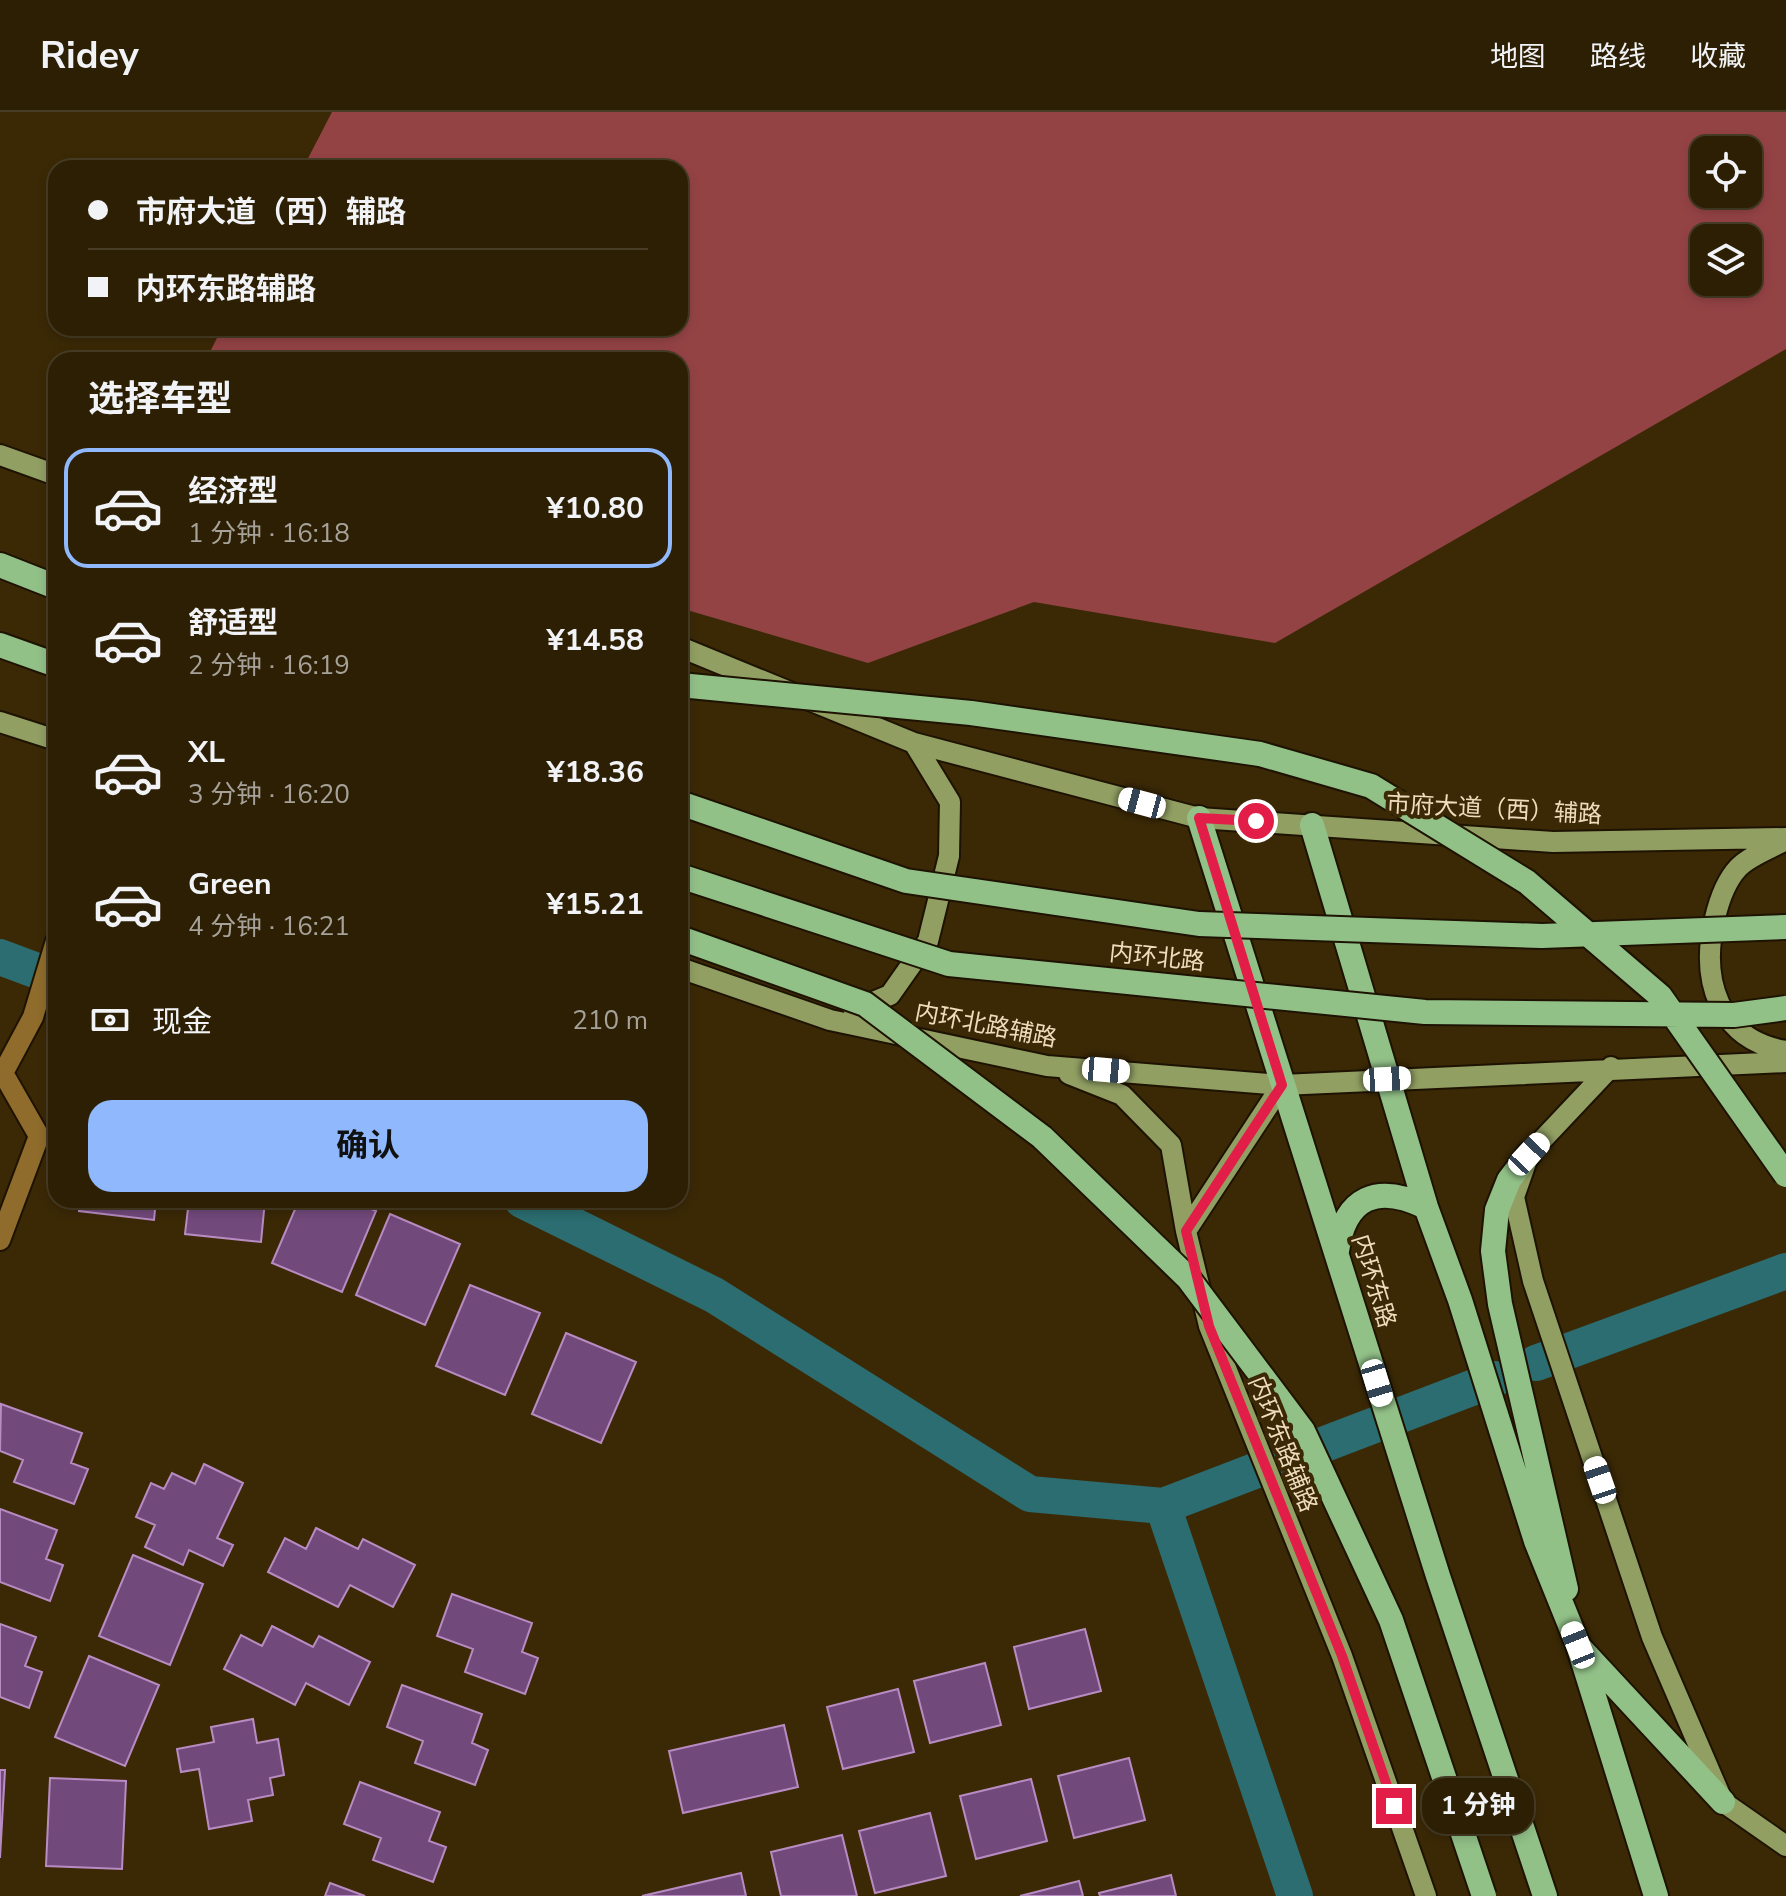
<!DOCTYPE html>
<html lang="zh">
<meta charset="utf-8">
<style>
body{margin:0;font-family:"Nunito Sans","Noto Sans SC",sans-serif;background:#34270e;color:#f1f3f6;height:100vh;display:flex;flex-direction:column;font-size:30px;white-space:nowrap}
*{box-sizing:border-box;margin:0}
p{font-size:26px;color:#a6a29a}
.icon{flex:none;width:44px;height:44px;fill:none;stroke:currentColor;stroke-width:2;stroke-linecap:round;stroke-linejoin:round}
.map{position:relative;flex:1;overflow:hidden}
.details{position:absolute;left:48px;top:240px;width:640px;height:856px;display:flex;flex-direction:column;background:#2c1f04;border-radius:24px;box-shadow:0 4px 12px #0003,0 0 0 2px #483d26}
.details>*{flex:none}
.guide{position:absolute;left:48px;top:48px;width:640px;height:176px;border-radius:24px;box-shadow:0 4px 12px #0003,0 0 0 2px #483d26;display:grid;align-content:center;height:176px;padding:0 40px;background:#2c1f04}
.controls{position:absolute;left:1690px;top:24px;display:grid;gap:16px}
.controls a{display:grid;place-items:center;width:72px;height:72px;border-radius:16px;background:#2c1f04;box-shadow:0 4px 12px #0003,0 0 0 2px #483d26;font-size:40px}
.end{position:absolute;width:36px;height:36px;margin:-18px;border:10px solid #e11d48;background:#fff;box-shadow:0 0 0 4px #fff}
.from{border-radius:50%}
.bubble{position:absolute;height:56px;border-radius:24px;background:#2c1f04;box-shadow:0 4px 12px #0003,0 0 0 2px #483d26;font-size:26px;font-weight:700;line-height:56px;text-align:center}
.car{position:absolute;width:24px;height:48px;margin:-24px -12px;border-radius:10px;box-shadow:0 0 6px 2px #0007;background:linear-gradient(#fff 24%,#345 0 40%,#fff 0 76%,#345 0 86%,#fff 0)}
.guide b{display:flex;align-items:center;gap:28px;height:76px;font-size:30px}
.guide b+b{border-top:2px solid #483d26}
.guide i{width:20px;height:20px;background:#f1f3f6}
ul{padding:0;list-style:none}
li{display:flex;align-items:center;gap:24px;height:120px;margin:0 16px 12px;padding:0 24px;border:4px solid transparent;border-radius:24px}
li div{flex:1}
li b{display:block;font-size:30px}
li em{font-style:normal;font-weight:700}
li.active{border-color:#8fb8fd}
li>.icon{width:72px;height:72px;stroke-width:1.5}
h2{padding:0 40px;font-size:36px;line-height:96px}
.pay{display:flex;align-items:center;gap:20px;height:88px;padding:0 40px;font-size:30px}
.pay p{margin-inline-start:auto}
.primary-button{display:flex;gap:16px;margin-top:auto;padding:16px 40px}
.primary-button a{flex:1;height:92px;border-radius:24px;background:#8fb8fd;color:#111;font-size:32px;font-weight:700;line-height:92px;text-align:center}
header{display:flex;align-items:center;gap:48px;box-sizing:border-box;height:112px;padding:0 40px;background:#2c1f04;border-bottom:2px solid #483d26}
header strong{font-size:38px}
nav{display:flex;gap:44px;margin-inline-start:auto;font-size:28px}
.map>svg:first-child{display:block}
.forest{fill:#944345;fill-rule:evenodd}
.lines{fill:none;stroke-linecap:round;stroke-linejoin:round}
.canal{stroke:#2b6d70;stroke-width:36}
.building{fill:#72497b;stroke:#b88cc2;stroke-width:2}
.minor-casing{stroke:#1e1302;stroke-width:24}
.major-casing{stroke:#1e1302;stroke-width:24}
.highway-casing{stroke:#1e1302;stroke-width:28}
.minor{stroke:#8f6c2c;stroke-width:20}
.major{stroke:#919f63;stroke-width:20}
.highway{stroke:#92c188;stroke-width:24}
.highway-bridge-casing{stroke:#1e1302;stroke-width:28;stroke-linecap:butt}
.highway-bridge{stroke:#92c188;stroke-width:24}
.route{stroke:#e11d48;stroke-width:10}
.labels{text-anchor:middle;stroke-width:8;stroke-linejoin:round;paint-order:stroke}
.street-label{font-size:24px;fill:#efdcbd;stroke:#3b2906}
</style>
<header>
<strong>Ridey</strong>
<nav><a>地图</a><a>路线</a><a>收藏</a></nav>
</header>
<div class="map">
<svg width="1786" height="1784" viewBox="0 0 1786 1784">
<rect width="100%" height="100%" fill="#3b2906"/>
<path class="forest" d="M 332,0 L 1786,0 L 1786,237 L 1275,531 L 1034,490 L 868,551 L 680,496 L 680,248 L 206,248 L 222,216 L 680,216 L 680,56 L 303,56 ZM 1704,38 L 1748,38 L 1748,82 L 1704,82 ZM 1704,126 L 1748,126 L 1748,170 L 1704,170 Z"/>
<g class="lines">
<path class="canal" d="M 0,845 L 56,866
M 522,1088 L 714,1183 L 1030,1382 L 1163,1394 L 1495,1267
M 1536,1251 L 1786,1159
M 1163,1394 L 1295,1784"/>
</g>
<path class="building" d="M 80,1088 L 156,1088 L 154,1108 L 79,1099 Z
M 189,1088 L 265,1088 L 261,1130 L 185,1122 Z
M 299,1088 L 350,1088 L 376,1099 L 342,1180 L 272,1151 Z
M 390,1102 L 460,1132 L 425,1213 L 356,1183 Z
M 470,1173 L 540,1201 L 505,1283 L 436,1254 Z
M 566,1221 L 636,1250 L 601,1331 L 532,1302 Z
M 1,1292 L 82,1321 L 71,1351 L 88,1357 L 74,1392 L 14,1370 L 23,1348 L 0,1339 Z
M 204,1352 L 243,1371 L 217,1426 L 233,1433 L 223,1454 L 189,1438 L 183,1453 L 145,1435 L 155,1413 L 136,1405 L 151,1371 L 164,1377 L 172,1361 L 195,1372 Z
M 0,1397 L 57,1418 L 46,1447 L 63,1453 L 50,1489 L 0,1470 Z
M 316,1416 L 358,1437 L 363,1427 L 415,1453 L 393,1495 L 350,1473 L 338,1495 L 268,1460 L 285,1426 L 306,1437 Z
M 133,1443 L 203,1472 L 170,1553 L 99,1524 Z
M 452,1482 L 532,1511 L 522,1540 L 538,1546 L 525,1582 L 465,1560 L 473,1537 L 437,1524 Z
M 0,1512 L 36,1525 L 25,1554 L 42,1560 L 29,1596 L 0,1585 Z
M 272,1514 L 313,1535 L 319,1524 L 370,1550 L 349,1593 L 306,1571 L 295,1593 L 224,1557 L 241,1523 L 262,1534 Z
M 1085,1517 L 1101,1579 L 1029,1597 L 1014,1535 Z
M 89,1544 L 159,1573 L 125,1654 L 55,1625 Z
M 985,1551 L 1001,1613 L 930,1631 L 914,1569 Z
M 402,1573 L 482,1602 L 472,1631 L 488,1638 L 475,1673 L 415,1651 L 423,1629 L 387,1615 Z
M 898,1577 L 914,1640 L 843,1657 L 827,1595 Z
M 253,1607 L 257,1631 L 278,1627 L 284,1663 L 270,1666 L 273,1683 L 248,1688 L 252,1709 L 209,1717 L 199,1657 L 181,1660 L 177,1637 L 214,1630 L 211,1615 Z
M 784,1613 L 798,1675 L 683,1701 L 669,1639 Z
M 1129,1646 L 1145,1708 L 1074,1726 L 1058,1664 Z
M 0,1658 L 5,1658 L 0,1746 Z
M 50,1666 L 126,1669 L 122,1757 L 46,1754 Z
M 1031,1667 L 1047,1729 L 976,1747 L 960,1684 Z
M 360,1670 L 440,1700 L 429,1729 L 446,1735 L 433,1770 L 373,1748 L 381,1726 L 344,1712 Z
M 930,1701 L 946,1764 L 875,1781 L 859,1719 Z
M 842,1723 L 857,1784 L 781,1784 L 771,1740 Z
M 741,1761 L 746,1784 L 642,1784 Z
M 1171,1763 L 1176,1784 L 1100,1784 L 1099,1781 Z
M 1079,1769 L 1083,1784 L 1020,1784 Z
M 330,1771 L 365,1784 L 325,1784 Z"/>
<g class="lines">
<defs>
<path id="minor" d="M 0,960 L 3,961 L 33,905 L 56,829
M 0,965 L 3,961 L 39,1024 L 0,1128"/>
<path id="major" d="M 0,343 L 56,363
M 680,535 L 914,631 L 1199,706 L 1553,730 L 1786,726
M 0,610 L 56,628
M 1786,728 C 1772,736 1749,744 1738,756 C 1725,770 1719,789 1715,806 C 1700,867 1718,928 1786,939
M 680,856 L 830,908 L 1047,954 L 1282,973 L 1786,950
M 854,898 L 890,883 L 928,829 L 949,744 L 950,690 L 914,631
M 1611,955 L 1529,1042 L 1514,1085 L 1533,1169 L 1652,1525 L 1723,1690 L 1786,1734
M 1069,962 L 1122,983 L 1171,1033 L 1186,1119 L 1209,1214 L 1342,1544 L 1426,1784
M 1186,1119 L 1282,973"/>
<path id="highway" d="M 0,453 L 56,475
M 0,533 L 56,553
M 1199,706 L 1438,1464 L 1545,1784
M 1312,713 L 1426,1095 L 1460,1188 L 1536,1429 L 1578,1533 L 1656,1784
M 1529,1042 L 1509,1068 L 1497,1098 L 1493,1139 L 1500,1192 L 1566,1477
M 1337,1139 C 1345,1085 1377,1071 1426,1095
M 1580,1536 L 1723,1690"/>
</defs>
<use href="#minor" class="minor-casing"/>
<use href="#major" class="major-casing"/>
<use href="#highway" class="highway-casing"/>
<use href="#minor" class="minor"/>
<use href="#major" class="major"/>
<use href="#highway" class="highway"/>
<defs>
<path id="highway-bridge" d="M 680,573 L 971,601 L 1260,642 L 1371,674 L 1527,770 L 1660,884 L 1786,1063
M 680,691 L 906,769 L 1199,812 L 1542,824 L 1786,815
M 680,764 L 949,852 L 1425,900 L 1734,903 L 1786,896
M 680,826 L 865,892 L 1042,1025 L 1188,1166 L 1303,1319 L 1391,1508 L 1484,1784"/>
</defs>
<use href="#highway-bridge" class="highway-bridge-casing"/>
<use href="#highway-bridge" class="highway-bridge"/>
</g>
<g class="lines">
<path class="route" d="M 1256,709 L 1199,706 L 1282,973 L 1186,1119 L 1209,1214 L 1342,1544 L 1394,1694"/>
</g>
<g class="labels">
<g class="street-label">
<text transform="translate(1494 697) rotate(3)" y="8">市府大道（西）辅路</text>
<text transform="translate(1157 845) rotate(6)" y="8">内环北路</text>
<text transform="translate(986 913) rotate(11)" y="8">内环北路辅路</text>
<text transform="translate(1374 1169) rotate(73)" y="8">内环东路</text>
<text transform="translate(1283 1332) rotate(68)" y="8">内环东路辅路</text>
</g>
</g>
</svg>
<div class="controls">
<a><svg class="icon" aria-label="locate" viewBox="0 0 24 24"><circle cx="12" cy="12" r="6"/><path d="M12 2v4M12 18v4M2 12h4M18 12h4"/></svg></a>
<a><svg class="icon" aria-label="layers" viewBox="0 0 24 24"><path d="M12 4l9 5-9 5-9-5zM3 14l9 5 9-5"/></svg></a>
</div>
<i class="end from" style="left:1256px;top:709px"></i>
<i class="end" style="left:1394px;top:1694px"></i>
<div class="bubble" style="left:1422px;top:1666px;width:112px">1 分钟</div>
<i class="car" style="left:1142px;top:691px;rotate:285deg"></i>
<i class="car" style="left:1106px;top:958px;rotate:95deg"></i>
<i class="car" style="left:1387px;top:967px;rotate:87deg"></i>
<i class="car" style="left:1529px;top:1042px;rotate:43deg"></i>
<i class="car" style="left:1377px;top:1271px;rotate:163deg"></i>
<i class="car" style="left:1600px;top:1368px;rotate:341deg"></i>
<i class="car" style="left:1578px;top:1533px;rotate:338deg"></i>
<div class="guide">
<b><i class="from"></i>市府大道（西）辅路</b>
<b><i></i>内环东路辅路</b>
</div>
<section class="details">
<h2>选择车型</h2>
<ul>
<li class="active"><svg class="icon" aria-label="car" viewBox="0 0 24 24"><path d="M5 17H2v-5l4-1 3-4h7l3 4 3 1v5h-3M9 17h6M6 11h13"/><circle cx="7" cy="17" r="2"/><circle cx="17" cy="17" r="2"/></svg><div><b>经济型</b><p>1 分钟 · 16:18</p></div><em>¥10.80</em></li>
<li><svg class="icon" aria-label="car" viewBox="0 0 24 24"><path d="M5 17H2v-5l4-1 3-4h7l3 4 3 1v5h-3M9 17h6M6 11h13"/><circle cx="7" cy="17" r="2"/><circle cx="17" cy="17" r="2"/></svg><div><b>舒适型</b><p>2 分钟 · 16:19</p></div><em>¥14.58</em></li>
<li><svg class="icon" aria-label="car" viewBox="0 0 24 24"><path d="M5 17H2v-5l4-1 3-4h7l3 4 3 1v5h-3M9 17h6M6 11h13"/><circle cx="7" cy="17" r="2"/><circle cx="17" cy="17" r="2"/></svg><div><b>XL</b><p>3 分钟 · 16:20</p></div><em>¥18.36</em></li>
<li><svg class="icon" aria-label="car" viewBox="0 0 24 24"><path d="M5 17H2v-5l4-1 3-4h7l3 4 3 1v5h-3M9 17h6M6 11h13"/><circle cx="7" cy="17" r="2"/><circle cx="17" cy="17" r="2"/></svg><div><b>Green</b><p>4 分钟 · 16:21</p></div><em>¥15.21</em></li>
</ul>
<div class="pay"><svg class="icon" aria-label="cash" viewBox="0 0 24 24"><path d="M3 7h18v10H3z"/><circle cx="12" cy="12" r="2"/></svg>现金<p>210 m</p></div>
<div class="primary-button"><a>确认</a></div>
</section>
</div>
